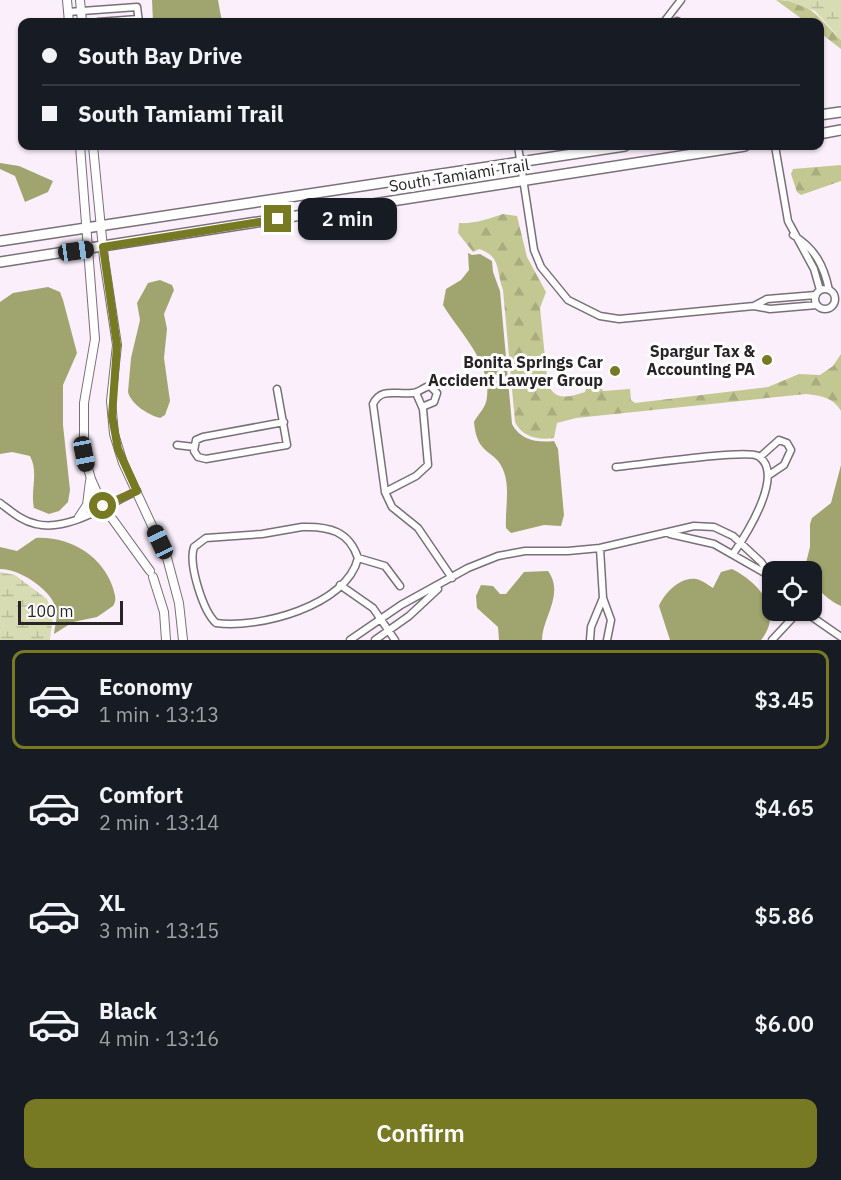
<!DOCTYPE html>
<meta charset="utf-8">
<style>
body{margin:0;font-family:"IBM Plex Sans",sans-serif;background:#242831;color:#f1f3f6;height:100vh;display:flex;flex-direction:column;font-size:22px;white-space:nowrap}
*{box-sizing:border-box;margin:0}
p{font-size:20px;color:#9ea1a6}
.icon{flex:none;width:33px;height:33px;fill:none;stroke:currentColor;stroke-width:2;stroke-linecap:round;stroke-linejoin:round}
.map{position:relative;height:640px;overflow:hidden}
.sheet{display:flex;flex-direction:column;background:#171b24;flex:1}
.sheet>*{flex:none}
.guide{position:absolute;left:18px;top:18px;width:806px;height:132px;border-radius:12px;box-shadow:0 2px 4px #0004;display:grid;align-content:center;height:132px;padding:0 24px;background:#171b24}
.tools{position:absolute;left:762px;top:561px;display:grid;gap:12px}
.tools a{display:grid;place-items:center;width:60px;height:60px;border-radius:12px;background:#171b24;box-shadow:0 2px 4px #0004;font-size:30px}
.scale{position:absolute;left:18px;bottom:15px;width:105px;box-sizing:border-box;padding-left:6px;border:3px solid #272327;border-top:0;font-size:16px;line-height:21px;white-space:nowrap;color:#272327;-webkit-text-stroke:4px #fff;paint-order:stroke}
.end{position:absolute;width:27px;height:27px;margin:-14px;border:8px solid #777a23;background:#fff;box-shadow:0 0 0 3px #fff}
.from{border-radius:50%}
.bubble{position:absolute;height:42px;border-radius:12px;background:#171b24;box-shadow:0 2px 4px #0004;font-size:20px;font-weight:600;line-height:42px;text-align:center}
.car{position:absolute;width:18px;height:36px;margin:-18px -9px;border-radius:8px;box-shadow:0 0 4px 2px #0007;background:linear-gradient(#222 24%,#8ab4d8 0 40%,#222 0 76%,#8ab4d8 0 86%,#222 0)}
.guide b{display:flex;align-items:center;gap:21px;height:57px;font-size:22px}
.guide b+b{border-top:2px solid #363941}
.guide i{width:15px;height:15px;background:#f1f3f6}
ul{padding:10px 0 0;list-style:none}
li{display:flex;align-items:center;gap:18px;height:99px;margin:0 12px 9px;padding:0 12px;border:3px solid transparent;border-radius:12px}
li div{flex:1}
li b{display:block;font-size:22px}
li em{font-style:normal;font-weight:600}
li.selected{border-color:#777a23}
li>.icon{width:54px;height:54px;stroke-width:1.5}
.action{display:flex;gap:12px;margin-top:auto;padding:12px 24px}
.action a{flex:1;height:69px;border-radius:12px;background:#777a23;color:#fff;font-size:24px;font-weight:600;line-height:69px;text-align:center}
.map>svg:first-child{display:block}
.forest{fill:url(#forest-firs)}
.wetland{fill:url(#wetland-marsh)}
.water{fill:#a0a46f}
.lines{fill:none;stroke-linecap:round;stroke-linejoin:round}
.minor-casing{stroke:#796f79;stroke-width:9}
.tertiary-casing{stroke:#796f79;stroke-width:10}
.primary-casing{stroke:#796f79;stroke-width:12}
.minor{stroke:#fff;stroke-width:6}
.tertiary{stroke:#fff;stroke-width:8}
.primary{stroke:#fff;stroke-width:9}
.route{stroke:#777a23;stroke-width:8}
.poi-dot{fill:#777a23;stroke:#fff;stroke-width:2}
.labels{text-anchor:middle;stroke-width:6;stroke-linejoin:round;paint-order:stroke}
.street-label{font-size:16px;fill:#272327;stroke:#fff}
.poi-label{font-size:16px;font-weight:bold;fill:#272327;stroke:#fff;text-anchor:end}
</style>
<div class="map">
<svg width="841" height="640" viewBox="0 0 841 640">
<defs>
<pattern id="forest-firs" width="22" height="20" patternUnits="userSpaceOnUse" patternTransform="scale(1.5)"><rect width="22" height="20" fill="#c3c892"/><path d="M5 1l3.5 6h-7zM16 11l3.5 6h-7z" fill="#a8ac7e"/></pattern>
<pattern id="wetland-marsh" width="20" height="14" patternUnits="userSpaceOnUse" patternTransform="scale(1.5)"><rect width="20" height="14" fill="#d8dcb2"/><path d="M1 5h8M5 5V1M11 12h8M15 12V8" fill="none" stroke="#b9bc99"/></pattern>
</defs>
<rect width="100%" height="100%" fill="#fbeffb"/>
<path class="forest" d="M 776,0 C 811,0 819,19 841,40 L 841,49 L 819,32 L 819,22 L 806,22 Z
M 841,165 L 841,181 L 801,195 L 797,192 L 791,174 L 793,169 Z
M 503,214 L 517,216 L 527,257 L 546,292 L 540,308 L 547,377 C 551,402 566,398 585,392 L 589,378 L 595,378 L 603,391 L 630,389 L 631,400 L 635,403 L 768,387 L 799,374 L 820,375 L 833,366 L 841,354 L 841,411 C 833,397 821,396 806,394 L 576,418 L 557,423 L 554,438 C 539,440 523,438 515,422 L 503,290 C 496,270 501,256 479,249 L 473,252 L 458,233 L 459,223 C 474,224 488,219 503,214 Z"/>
<path class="wetland" d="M 785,0 L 841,0 L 841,40 L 815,11 Z
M 0,572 L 15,575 L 47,599 L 53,615 L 50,640 L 0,640 Z"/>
<path class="water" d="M 152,0 L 218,0 L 222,22 L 153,22 Z
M 0,163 L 19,166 L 53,181 L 48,192 L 25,202 L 15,176 L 0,169 Z
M 468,253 L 472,255 L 480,254 L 492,261 L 493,272 L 500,291 L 512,424 C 520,440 537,443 554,441 L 558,449 L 564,515 L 561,526 L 544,525 L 511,533 L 506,528 C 505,509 510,489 504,472 C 496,448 477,458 474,422 C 478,414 486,408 487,397 C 491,362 460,333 443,305 L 446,289 L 461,280 L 469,270 Z
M 160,280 L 172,285 L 174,290 L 164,314 L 167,329 L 164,358 L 170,401 L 165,415 L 160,418 C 148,415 131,404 128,392 L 131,358 L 140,320 L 137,303 L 148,283 Z
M 48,287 L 60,292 L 63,300 L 77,353 L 63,385 L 63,425 L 70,490 L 68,502 L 59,511 L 49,514 L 34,508 C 30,490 39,473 30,456 L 12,452 L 0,454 L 0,302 L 13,293 Z
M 841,465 L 841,606 C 828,600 812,587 812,572 L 804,571 L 810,547 L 810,524 L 812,518 L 831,503 Z
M 36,538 C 69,536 103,556 113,588 C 115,595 117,600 113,606 L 97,617 L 73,622 L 54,634 C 55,624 59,614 55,605 C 47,587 19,569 0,569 L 0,547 L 17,551 Z
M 732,569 C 760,583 784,612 761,640 L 670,640 L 659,606 C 664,593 681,576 696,579 C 702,580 708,585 713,588 L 721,572 Z
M 548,571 C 565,594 542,618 542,640 L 499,640 L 498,627 L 477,608 L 476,596 L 481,585 L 493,586 L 500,594 L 506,594 L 524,572 Z"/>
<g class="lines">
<defs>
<path id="minor" d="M 68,12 L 137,7 L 139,22
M 677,21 L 679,22
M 98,22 L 138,19
M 664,22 L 681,0
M 518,146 L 534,250 L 541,267 L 568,300 L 600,316 L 619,319 L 754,306 L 770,309 L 817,305
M 775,146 L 788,221 L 814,269 L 820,290
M 793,235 C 815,248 824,266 829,290
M815 299a10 10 0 1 1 20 0a10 10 0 1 1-20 0Z
M 754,306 L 767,299 L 816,295
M 277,389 L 287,445 L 206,459 L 198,457 L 194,451 L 196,440 L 203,437 L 284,422
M 422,407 L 434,402 L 437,393 L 430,386 C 423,387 419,393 412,393 C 396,395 381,387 373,404 L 385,492 L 392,507 L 418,528 L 452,578
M 177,445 L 194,447
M 760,457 L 779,440 L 787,443 L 791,450 L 784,465 L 769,475
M 616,467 C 639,465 745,449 758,456 C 786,473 746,535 733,554
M 385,492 L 416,476 L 428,465 L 423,409 L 416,393
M 0,503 C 12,512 22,521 36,524 C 69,532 108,504 137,491
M 302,527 C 329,526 349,531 358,558 C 347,606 258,629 216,623 C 203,611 188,564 194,547 L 206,538 L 262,534 Z
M 670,534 L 714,544 L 770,576
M 600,548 L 603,598 L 611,620 L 607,640
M 358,558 L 385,566 L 400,586
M 340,585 L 373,608 L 395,640
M 802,610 L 841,637
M 350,640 L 401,605 L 468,568 L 498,556 L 525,551 L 568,551 L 600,548 L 694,526 L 714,527 L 733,536 L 761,562 L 772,578
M 375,640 L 409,616 L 438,589
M 590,640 L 591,627 L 603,598
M 772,640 L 800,610"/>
<path id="tertiary" d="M 67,0 L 69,22
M 80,0 L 82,22
M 80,146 L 95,339 L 84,403 L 84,454 L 91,479 L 103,506 L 150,571
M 93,146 L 104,259 L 117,345 L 111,401 L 114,434 L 123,463 L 167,558 L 179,603 L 183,640
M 79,517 L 87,505 L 90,481
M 153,577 L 164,612 L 166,640"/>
<path id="primary" d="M 819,115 L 841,112
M 819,134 L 841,130
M 0,241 L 625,146
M 0,262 L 745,146"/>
</defs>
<use href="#minor" class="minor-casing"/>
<use href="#tertiary" class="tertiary-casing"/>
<use href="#primary" class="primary-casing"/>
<use href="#minor" class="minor"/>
<use href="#tertiary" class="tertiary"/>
<use href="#primary" class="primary"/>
</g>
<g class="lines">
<path class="route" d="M 103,506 L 137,491 L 118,449 L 112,416 L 117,345 L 103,247 L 278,219"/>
</g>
<g class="poi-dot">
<circle cx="767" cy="360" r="6"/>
<circle cx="615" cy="371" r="6"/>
</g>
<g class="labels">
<g class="street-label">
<text transform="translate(459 175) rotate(-9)" y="6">South Tamiami Trail</text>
</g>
<g class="poi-label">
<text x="755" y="357">Spargur Tax &amp;<tspan x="755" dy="18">Accounting PA</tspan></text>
<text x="603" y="368">Bonita Springs Car<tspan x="603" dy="18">Accident Lawyer Group</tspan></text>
</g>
</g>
</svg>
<div class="tools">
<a><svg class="icon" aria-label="locate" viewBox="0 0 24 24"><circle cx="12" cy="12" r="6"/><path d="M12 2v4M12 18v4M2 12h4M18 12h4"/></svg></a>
</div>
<div class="scale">100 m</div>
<i class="end from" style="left:103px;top:506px"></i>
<i class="end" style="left:278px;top:219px"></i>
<div class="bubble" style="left:298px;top:198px;width:99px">2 min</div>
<i class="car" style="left:76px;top:251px;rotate:82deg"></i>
<i class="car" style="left:84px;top:454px;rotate:169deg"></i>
<i class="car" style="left:160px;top:542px;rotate:335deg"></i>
<div class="guide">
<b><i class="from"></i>South Bay Drive</b>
<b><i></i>South Tamiami Trail</b>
</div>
</div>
<section class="sheet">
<ul>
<li class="selected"><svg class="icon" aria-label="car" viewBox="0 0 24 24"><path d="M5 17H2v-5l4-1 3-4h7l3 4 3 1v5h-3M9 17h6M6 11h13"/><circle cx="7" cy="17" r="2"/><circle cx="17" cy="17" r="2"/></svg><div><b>Economy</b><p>1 min · 13:13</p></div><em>$3.45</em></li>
<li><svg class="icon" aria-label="car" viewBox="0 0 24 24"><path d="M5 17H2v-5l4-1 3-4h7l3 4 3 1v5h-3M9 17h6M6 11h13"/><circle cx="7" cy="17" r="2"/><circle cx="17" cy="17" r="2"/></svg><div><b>Comfort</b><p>2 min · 13:14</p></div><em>$4.65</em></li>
<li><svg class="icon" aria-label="car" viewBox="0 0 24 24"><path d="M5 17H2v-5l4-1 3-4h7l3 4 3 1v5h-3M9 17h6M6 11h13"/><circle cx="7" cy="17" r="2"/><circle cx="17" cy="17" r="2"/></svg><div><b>XL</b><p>3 min · 13:15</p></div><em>$5.86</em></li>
<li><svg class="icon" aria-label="car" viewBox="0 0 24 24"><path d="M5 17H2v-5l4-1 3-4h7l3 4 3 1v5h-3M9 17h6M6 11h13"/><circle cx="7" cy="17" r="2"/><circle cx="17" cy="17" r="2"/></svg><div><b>Black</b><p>4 min · 13:16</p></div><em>$6.00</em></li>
</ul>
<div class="action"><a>Confirm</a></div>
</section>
